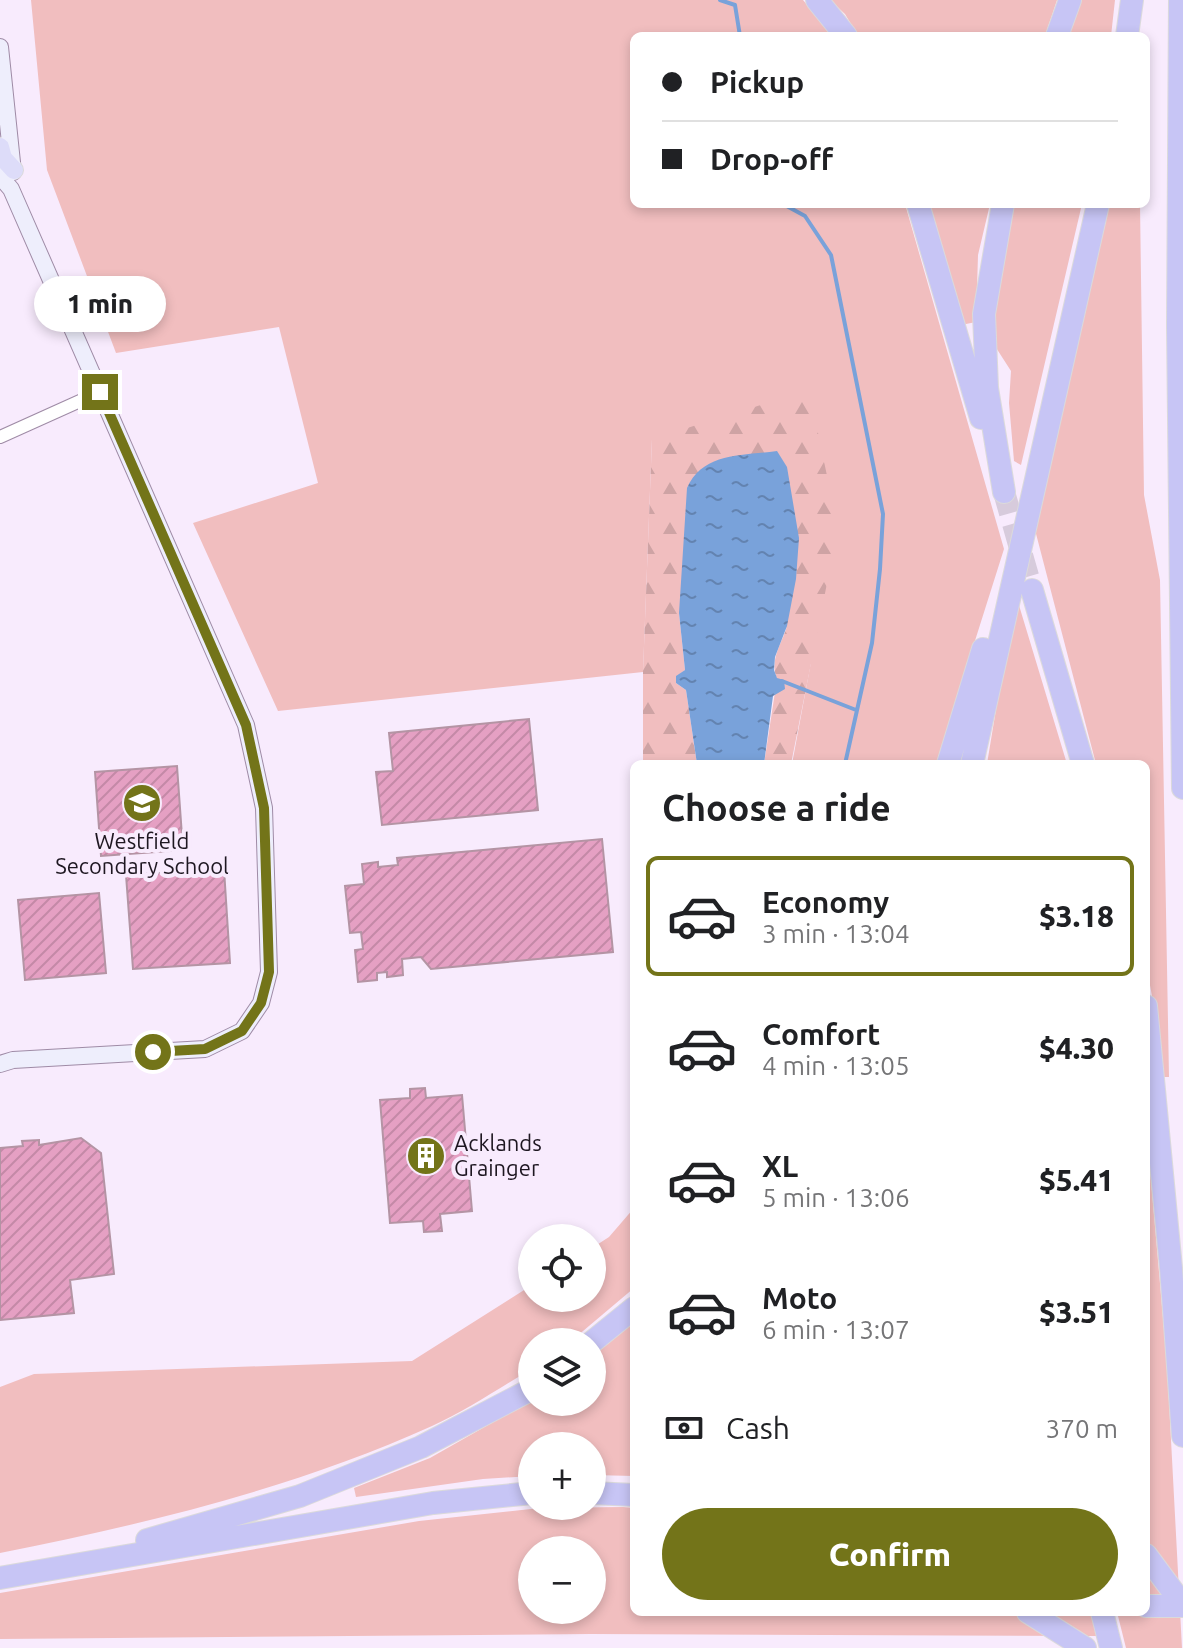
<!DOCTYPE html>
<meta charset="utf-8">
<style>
body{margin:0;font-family:Ubuntu,sans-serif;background:#f6f6f6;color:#202124;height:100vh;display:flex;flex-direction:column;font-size:30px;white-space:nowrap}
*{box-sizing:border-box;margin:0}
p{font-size:26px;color:#757577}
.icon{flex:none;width:44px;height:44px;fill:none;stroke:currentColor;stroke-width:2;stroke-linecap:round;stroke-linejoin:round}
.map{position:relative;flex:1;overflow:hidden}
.drawer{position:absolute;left:630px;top:760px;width:520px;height:856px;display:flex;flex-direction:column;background:#fff;border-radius:12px;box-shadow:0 4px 12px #0003}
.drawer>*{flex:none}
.banner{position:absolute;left:630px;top:32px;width:520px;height:176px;border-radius:12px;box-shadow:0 4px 12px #0003;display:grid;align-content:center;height:176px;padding:0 32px;background:#fff}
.tools{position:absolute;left:518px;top:1224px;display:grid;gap:16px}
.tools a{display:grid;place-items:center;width:88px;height:88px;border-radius:50%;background:#fff;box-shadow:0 4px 12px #0003;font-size:40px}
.end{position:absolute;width:36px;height:36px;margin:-18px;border:10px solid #737419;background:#fff;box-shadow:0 0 0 4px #fff}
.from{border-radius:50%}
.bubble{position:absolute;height:56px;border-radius:28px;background:#fff;box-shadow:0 4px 12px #0003;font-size:26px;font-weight:800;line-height:56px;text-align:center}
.banner b{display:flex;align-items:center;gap:28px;height:76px;font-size:30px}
.banner b+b{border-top:2px solid #e0e0e0}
.banner i{width:20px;height:20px;background:#202124}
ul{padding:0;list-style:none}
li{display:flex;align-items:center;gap:24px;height:120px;margin:0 16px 12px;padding:0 16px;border:4px solid transparent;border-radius:12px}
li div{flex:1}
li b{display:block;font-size:30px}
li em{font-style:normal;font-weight:800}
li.active{border-color:#737419}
li>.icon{width:72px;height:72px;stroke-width:1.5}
h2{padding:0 32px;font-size:36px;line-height:96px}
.pay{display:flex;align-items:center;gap:20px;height:88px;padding:0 32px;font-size:30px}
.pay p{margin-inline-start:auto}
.action{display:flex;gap:16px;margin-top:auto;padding:16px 32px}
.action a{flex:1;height:92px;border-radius:48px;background:#737419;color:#fff;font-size:32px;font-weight:800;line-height:92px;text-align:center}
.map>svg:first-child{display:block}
.green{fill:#f1bebf;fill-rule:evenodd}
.forest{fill:url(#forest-firs)}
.water{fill:url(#water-ripples)}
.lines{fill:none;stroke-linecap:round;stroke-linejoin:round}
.stream{stroke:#79a2da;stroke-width:4}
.building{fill:url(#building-hatch);stroke:#b494a4;stroke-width:2}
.highway-tunnel{stroke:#d7cbdc;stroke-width:22;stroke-dasharray:22 11;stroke-linecap:butt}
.street-casing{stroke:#9f8ba6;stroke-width:14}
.secondary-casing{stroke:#9f8ba6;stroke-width:18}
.primary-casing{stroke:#dbdadb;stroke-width:20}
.highway-casing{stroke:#dbdadb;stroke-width:24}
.street{stroke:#fff;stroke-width:12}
.secondary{stroke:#eeeefc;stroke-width:16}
.primary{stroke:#dddcf9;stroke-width:18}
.highway{stroke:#c7c5f5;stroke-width:22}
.route{stroke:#737419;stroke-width:10}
.labels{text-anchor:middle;stroke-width:8;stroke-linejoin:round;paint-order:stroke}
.poi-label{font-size:22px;fill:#1e1721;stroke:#f8ebfd}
</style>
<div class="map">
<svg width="1183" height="1648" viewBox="0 0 1183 1648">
<defs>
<pattern id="forest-firs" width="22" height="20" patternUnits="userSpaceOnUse" patternTransform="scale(2)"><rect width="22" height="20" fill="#f1bebf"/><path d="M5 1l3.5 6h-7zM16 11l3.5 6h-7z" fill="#cea3a4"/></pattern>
<pattern id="water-ripples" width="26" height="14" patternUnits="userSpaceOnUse" patternTransform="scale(2)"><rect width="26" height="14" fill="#79a2da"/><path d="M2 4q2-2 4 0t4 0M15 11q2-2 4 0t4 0" fill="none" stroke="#6383b0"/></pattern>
<pattern id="building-hatch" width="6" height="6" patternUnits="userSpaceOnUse" patternTransform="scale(2)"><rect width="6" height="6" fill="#e5a0c3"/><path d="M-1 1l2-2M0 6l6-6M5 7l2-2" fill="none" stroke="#c489a7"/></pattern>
</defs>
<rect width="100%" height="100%" fill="#f8ebfd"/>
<path class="green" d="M 31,0 L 803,0 L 833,36 L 634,36 L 634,204 L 905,204 L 1004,549 L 936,764 L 792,764 L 811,662 L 652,439 L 643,672 L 278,711 L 193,523 L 318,483 L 279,327 L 116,353 L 47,170 Z
M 830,0 L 1057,0 L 1045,36 L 858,36 L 845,14 Z
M 1077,0 L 1115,0 L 1111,36 L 1064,36 Z
M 926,204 L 990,204 L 978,255 L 976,322 L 961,325 Z
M 1010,204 L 1082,204 L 1021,465 L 1014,461 L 1009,403 L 1011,371 L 993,343 L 995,272 Z
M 1109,204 L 1140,204 L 1144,495 L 1160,580 L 1169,1077 L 1160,1077 L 1161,1044 L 1146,964 L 1146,764 L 1096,764 L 1034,526 Z
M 1018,602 L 1067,764 L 987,764 L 999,691 Z
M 1146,1123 L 1167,1364 L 1182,1648 L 1126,1648 L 1117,1612 L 1146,1612 Z
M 634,1208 L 634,1288 L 570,1342 L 532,1342 L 532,1369 C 499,1388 466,1411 432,1426 C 295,1488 146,1524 0,1553 L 0,1387 L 34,1374 L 412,1361 L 532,1285 L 532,1298 L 592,1298 L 592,1248 L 609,1237 Z
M 634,1318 L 634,1476 L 592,1475 L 592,1446 L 532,1446 L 532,1476 L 483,1479 L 356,1497 L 354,1488 L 430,1458 L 532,1400 L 532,1402 L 592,1402 L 592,1354 Z
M 623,1507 L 634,1508 L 634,1612 L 1092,1615 L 1097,1636 L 591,1634 L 0,1639 L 0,1593 L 419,1521 L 540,1508 ZM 532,1550 L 592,1550 L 592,1610 L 532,1610 Z"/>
<path class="forest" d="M 809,390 L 838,528 L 791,764 L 764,764 L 777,679 C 769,659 782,644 787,626 C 791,612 793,597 795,583 C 803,542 791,507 787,467 L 679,613 L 685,670 L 676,677 L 676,683 L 686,690 L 697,764 L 643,764 L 643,672 L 652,439 Z"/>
<path class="water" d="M 777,451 L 787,467 L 799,538 L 796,579 L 787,626 L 775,657 L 774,670 L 777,678 L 784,680 L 785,689 L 773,696 L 764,764 L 697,764 L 686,690 L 676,683 L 676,676 L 685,670 L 679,613 L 687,488 C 703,452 742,456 777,451 Z"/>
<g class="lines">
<path class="stream" d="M 720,0 L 735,5 L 740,36
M 783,204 L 805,216 L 831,255 L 883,514 L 880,569 L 872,643 L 845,764
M 782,681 L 856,710"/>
</g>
<path class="building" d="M 529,719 L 538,810 L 382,825 L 376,772 L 393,771 L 389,733 Z
M 177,766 L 183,850 L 101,856 L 95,772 Z
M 602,839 L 613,952 L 431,969 L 421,957 L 402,959 L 403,975 L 387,977 L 387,972 L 377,973 L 377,980 L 358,982 L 355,950 L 363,949 L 361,932 L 350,933 L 345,886 L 364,884 L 362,864 L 378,862 L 378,867 L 398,865 L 397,858 Z
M 224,869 L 230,963 L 133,969 L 126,875 Z
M 99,893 L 106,973 L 25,980 L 18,900 Z
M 425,1088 L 426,1098 L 462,1095 L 472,1211 L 440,1214 L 442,1231 L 424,1232 L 423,1221 L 390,1223 L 380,1100 L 410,1098 L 410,1089 Z
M 81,1138 L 101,1153 L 114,1274 L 70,1280 L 74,1313 L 0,1320 L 0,1148 L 23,1146 L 22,1141 L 39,1140 L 39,1145 Z"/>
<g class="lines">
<path class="highway-tunnel" d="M 1004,492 L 1032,590"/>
<defs>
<path id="street" d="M 0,437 L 100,392"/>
<path id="secondary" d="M 0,47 L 13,172
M 0,176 L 11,189 L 246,725 L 264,808 L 269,972 L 261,1003 L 242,1031 L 205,1049 L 13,1060 L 0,1064"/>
<path id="primary" d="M 0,147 L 3,158 L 14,170"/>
<path id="highway" d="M 817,0 L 846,36
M 1180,0 L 1178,326 L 1183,788
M 1057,36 L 1070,0
M 1127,36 L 1132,0
M 918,204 L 981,418
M 1003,204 L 984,314 L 987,388 L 1004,492
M 1032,590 L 1083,764
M 948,764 L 983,649
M 972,764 L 1098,204
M 1146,1006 L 1171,1268 L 1183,1436
M 592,1342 L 634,1308
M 592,1493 L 634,1495
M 147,1540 L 300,1496 L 421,1447 L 532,1389
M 1146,1555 L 1183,1605
M 0,1578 L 433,1503 L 532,1493
M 1146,1606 L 1183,1606
M 1028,1612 L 1085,1648
M 1102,1612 L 1111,1648"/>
</defs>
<use href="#street" class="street-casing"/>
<use href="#secondary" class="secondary-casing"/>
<use href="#primary" class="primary-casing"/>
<use href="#highway" class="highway-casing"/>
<use href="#street" class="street"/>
<use href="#secondary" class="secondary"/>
<use href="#primary" class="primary"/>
<use href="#highway" class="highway"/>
</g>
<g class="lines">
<path class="route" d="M 100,392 L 246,725 L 264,808 L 269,972 L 261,1003 L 242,1031 L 205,1049 L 153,1052"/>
</g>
<defs>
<symbol id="school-disc" viewBox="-11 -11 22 22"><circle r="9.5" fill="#737419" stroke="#f8ebfd"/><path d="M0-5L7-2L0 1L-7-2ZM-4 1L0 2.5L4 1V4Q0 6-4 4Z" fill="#fff"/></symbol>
<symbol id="building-disc" viewBox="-11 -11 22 22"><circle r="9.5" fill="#737419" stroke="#f8ebfd"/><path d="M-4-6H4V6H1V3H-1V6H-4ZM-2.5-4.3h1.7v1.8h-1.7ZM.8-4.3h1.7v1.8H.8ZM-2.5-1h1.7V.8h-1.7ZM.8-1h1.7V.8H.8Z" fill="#fff"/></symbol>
</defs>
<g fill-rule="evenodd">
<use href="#school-disc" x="120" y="781" width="44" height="44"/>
<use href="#building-disc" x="404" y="1134" width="44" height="44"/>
</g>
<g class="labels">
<g class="poi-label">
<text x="142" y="849">Westfield<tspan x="142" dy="25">Secondary School</tspan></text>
<text x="454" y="1151" text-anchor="start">Acklands<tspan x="454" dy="25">Grainger</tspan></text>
</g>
</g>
</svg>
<div class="tools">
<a><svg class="icon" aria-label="locate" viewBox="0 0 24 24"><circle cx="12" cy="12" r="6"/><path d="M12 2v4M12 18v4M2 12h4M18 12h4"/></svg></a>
<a><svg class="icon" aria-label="layers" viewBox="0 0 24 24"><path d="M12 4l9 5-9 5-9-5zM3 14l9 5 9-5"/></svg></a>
<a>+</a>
<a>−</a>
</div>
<i class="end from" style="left:153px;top:1052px"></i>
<i class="end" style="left:100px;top:392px"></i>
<div class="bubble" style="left:34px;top:276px;width:132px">1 min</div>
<div class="banner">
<b><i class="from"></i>Pickup</b>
<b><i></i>Drop-off</b>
</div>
<section class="drawer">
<h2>Choose a ride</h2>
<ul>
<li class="active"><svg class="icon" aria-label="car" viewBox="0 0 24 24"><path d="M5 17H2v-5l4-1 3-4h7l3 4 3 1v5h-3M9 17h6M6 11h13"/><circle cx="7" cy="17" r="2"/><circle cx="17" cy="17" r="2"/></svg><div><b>Economy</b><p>3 min · 13:04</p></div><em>$3.18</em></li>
<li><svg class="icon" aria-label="car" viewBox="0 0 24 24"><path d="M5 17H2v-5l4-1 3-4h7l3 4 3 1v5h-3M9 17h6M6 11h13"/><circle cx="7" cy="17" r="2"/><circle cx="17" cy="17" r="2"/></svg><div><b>Comfort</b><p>4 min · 13:05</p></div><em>$4.30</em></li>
<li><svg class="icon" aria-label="car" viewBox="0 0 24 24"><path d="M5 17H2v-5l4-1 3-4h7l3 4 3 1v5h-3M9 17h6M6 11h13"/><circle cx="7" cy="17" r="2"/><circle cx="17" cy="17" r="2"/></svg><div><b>XL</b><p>5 min · 13:06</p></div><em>$5.41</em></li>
<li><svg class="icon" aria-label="car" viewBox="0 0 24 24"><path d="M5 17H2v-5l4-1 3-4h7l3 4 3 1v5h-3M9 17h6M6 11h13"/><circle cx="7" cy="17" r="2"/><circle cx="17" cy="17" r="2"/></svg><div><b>Moto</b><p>6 min · 13:07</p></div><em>$3.51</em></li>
</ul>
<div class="pay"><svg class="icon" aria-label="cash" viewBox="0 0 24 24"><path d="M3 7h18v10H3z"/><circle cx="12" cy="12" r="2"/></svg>Cash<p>370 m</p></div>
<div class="action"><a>Confirm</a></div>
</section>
</div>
